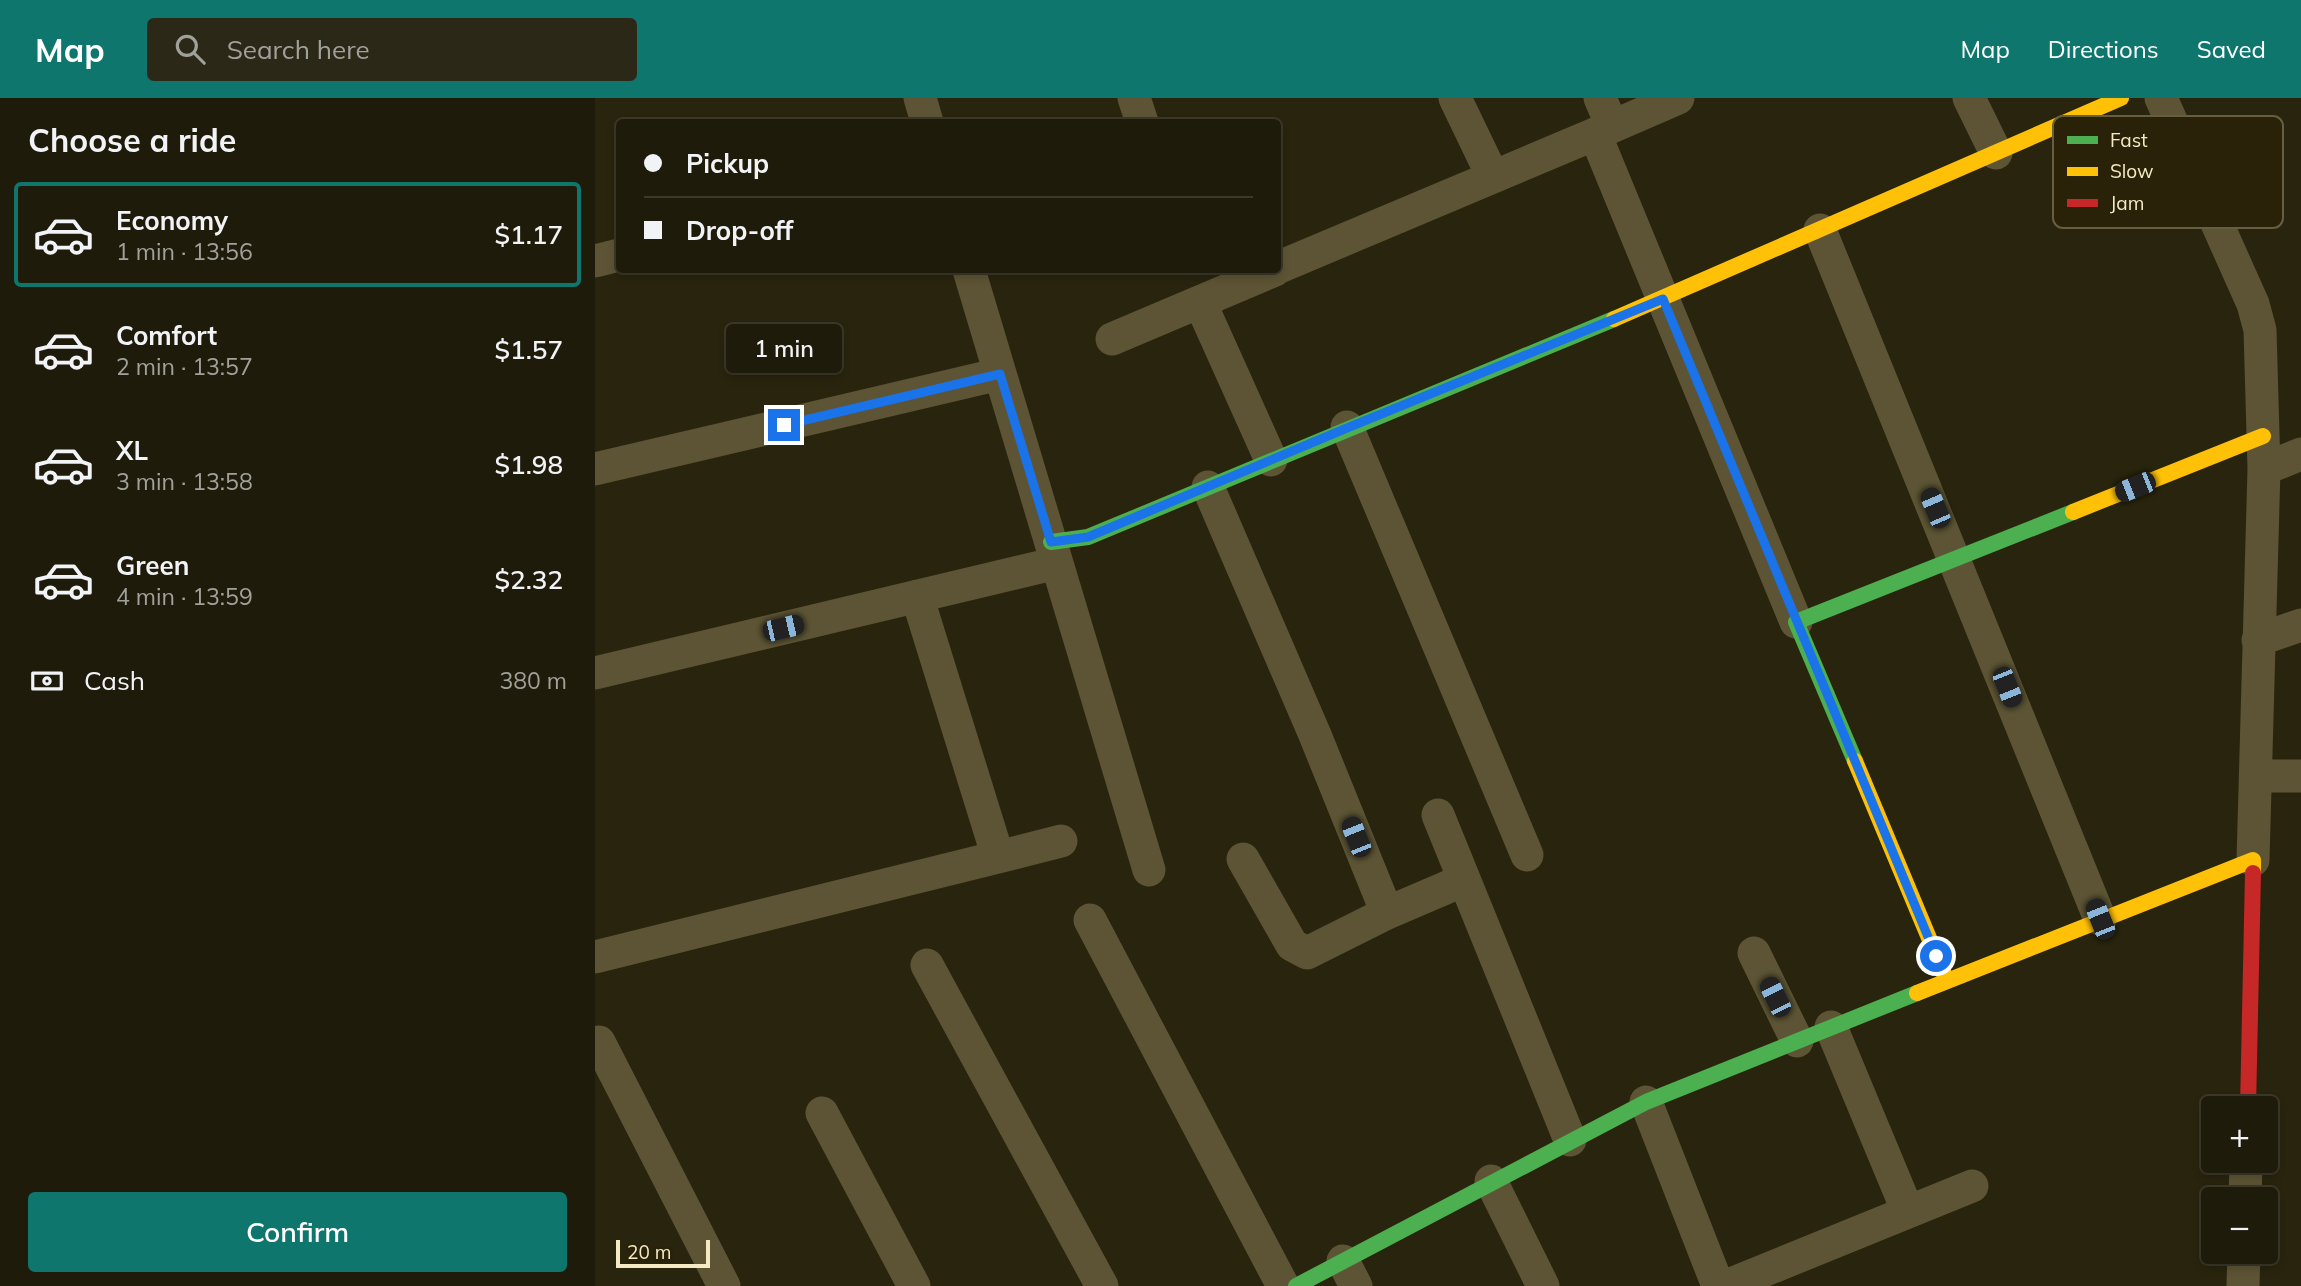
<!DOCTYPE html>
<meta charset="utf-8">
<style>
body{margin:0;font-family:Mulish,sans-serif;background:#2c2818;color:#f1f3f6;height:100vh;display:flex;flex-direction:column;font-size:26px;white-space:nowrap}
*{box-sizing:border-box;margin:0}
p{font-size:23px;color:#a1a19c}
.icon{flex:none;width:38px;height:38px;fill:none;stroke:currentColor;stroke-width:2;stroke-linecap:round;stroke-linejoin:round}
.map{position:relative;flex:1;overflow:hidden}
.drawer{display:flex;flex-direction:column;background:#1f1b0a;width:595px}
.drawer>*{flex:none}
.hud{position:absolute;left:21px;top:21px;width:665px;height:154px;border-radius:7px;box-shadow:0 4px 10px #0003,0 0 0 2px #3c392b;display:grid;align-content:center;height:154px;padding:0 28px;background:#1f1b0a}
.fabs{position:absolute;left:1606px;top:998px;display:grid;gap:14px}
.fabs a{display:grid;place-items:center;width:77px;height:77px;border-radius:7px;background:#1f1b0a;box-shadow:0 4px 10px #0003,0 0 0 2px #3c392b;font-size:35px}
.scale{position:absolute;left:21px;bottom:18px;width:94px;box-sizing:border-box;padding-left:7px;border:4px solid #f5eac3;border-top:0;font-size:19px;line-height:24px;white-space:nowrap;color:#f5eac3;-webkit-text-stroke:5px #292208;paint-order:stroke}
.end{position:absolute;width:32px;height:32px;margin:-16px;border:9px solid #1a73e8;background:#fff;box-shadow:0 0 0 4px #fff}
.from{border-radius:50%}
.bubble{position:absolute;height:49px;border-radius:7px;background:#1f1b0a;box-shadow:0 4px 10px #0003,0 0 0 2px #3c392b;font-size:23px;font-weight:600;line-height:49px;text-align:center}
.car{position:absolute;width:21px;height:42px;margin:-21px -10px;border-radius:9px;box-shadow:0 0 5px 2px #0007;background:linear-gradient(#222 24%,#8ab4d8 0 40%,#222 0 76%,#8ab4d8 0 86%,#222 0)}
.hud b{display:flex;align-items:center;gap:24px;height:66px;font-size:26px}
.hud b+b{border-top:2px solid #3c392b}
.hud i{width:18px;height:18px;background:#f1f3f6}
ul{padding:0;list-style:none}
li{display:flex;align-items:center;gap:21px;height:105px;margin:0 14px 10px;padding:0 14px;border:4px solid transparent;border-radius:7px}
li div{flex:1}
li b{display:block;font-size:26px}
li em{font-style:normal;font-weight:600}
li.on{border-color:#0f766e}
li>.icon{width:63px;height:63px;stroke-width:1.5}
h2{padding:0 28px;font-size:32px;line-height:84px}
.pay{display:flex;align-items:center;gap:18px;height:77px;padding:0 28px;font-size:26px}
.pay p{margin-inline-start:auto}
.primary-button{display:flex;gap:14px;margin-top:auto;padding:14px 28px}
.primary-button a{flex:1;height:80px;border-radius:7px;background:#0f766e;color:#fff;font-size:28px;font-weight:600;line-height:80px;text-align:center}
header{display:flex;align-items:center;gap:42px;box-sizing:border-box;height:98px;padding:0 35px;background:#0f766e;color:#fff}
header strong{font-size:33px}
nav{display:flex;gap:38px;margin-inline-start:auto;font-size:24px}
.search{width:490px;height:63px;background:#2c2818;display:flex;align-items:center;gap:18px;box-sizing:border-box;padding:0 24px;border-radius:7px;color:#a1a19c;font-size:26px}
main{display:flex;flex:1;min-height:0}
.map>svg:first-child{display:block}
.lines{fill:none;stroke-linecap:round;stroke-linejoin:round}
.street{stroke:#5c5434;stroke-width:33}
.fast{stroke:#4caf50;stroke-width:16}
.slow{stroke:#ffc107;stroke-width:16}
.jam{stroke:#c62828;stroke-width:16}
.route{stroke:#1a73e8;stroke-width:9}
.key{fill:#292208;stroke:#665e40;stroke-width:2}
.key-label{font-size:19px;fill:#f5eac3}
</style>
<header>
<strong>Map</strong>
<div class="search"><svg class="icon" aria-label="search" viewBox="0 0 24 24"><circle cx="10" cy="10" r="6"/><path d="M15 15l6 6"/></svg>Search here</div>
<nav><a>Map</a><a>Directions</a><a>Saved</a></nav>
</header>
<main>
<section class="drawer">
<h2>Choose a ride</h2>
<ul>
<li class="on"><svg class="icon" aria-label="car" viewBox="0 0 24 24"><path d="M5 17H2v-5l4-1 3-4h7l3 4 3 1v5h-3M9 17h6M6 11h13"/><circle cx="7" cy="17" r="2"/><circle cx="17" cy="17" r="2"/></svg><div><b>Economy</b><p>1 min · 13:56</p></div><em>$1.17</em></li>
<li><svg class="icon" aria-label="car" viewBox="0 0 24 24"><path d="M5 17H2v-5l4-1 3-4h7l3 4 3 1v5h-3M9 17h6M6 11h13"/><circle cx="7" cy="17" r="2"/><circle cx="17" cy="17" r="2"/></svg><div><b>Comfort</b><p>2 min · 13:57</p></div><em>$1.57</em></li>
<li><svg class="icon" aria-label="car" viewBox="0 0 24 24"><path d="M5 17H2v-5l4-1 3-4h7l3 4 3 1v5h-3M9 17h6M6 11h13"/><circle cx="7" cy="17" r="2"/><circle cx="17" cy="17" r="2"/></svg><div><b>XL</b><p>3 min · 13:58</p></div><em>$1.98</em></li>
<li><svg class="icon" aria-label="car" viewBox="0 0 24 24"><path d="M5 17H2v-5l4-1 3-4h7l3 4 3 1v5h-3M9 17h6M6 11h13"/><circle cx="7" cy="17" r="2"/><circle cx="17" cy="17" r="2"/></svg><div><b>Green</b><p>4 min · 13:59</p></div><em>$2.32</em></li>
</ul>
<div class="pay"><svg class="icon" aria-label="cash" viewBox="0 0 24 24"><path d="M3 7h18v10H3z"/><circle cx="12" cy="12" r="2"/></svg>Cash<p>380 m</p></div>
<div class="primary-button"><a>Confirm</a></div>
</section>
<div class="map">
<svg width="1706" height="1188" viewBox="0 0 1706 1188">
<rect width="100%" height="100%" fill="#29240d"/>
<g class="lines">
<path class="street" d="M 325,0 L 332,24
M 539,0 L 547,24
M 860,0 L 898,79
M 1005,0 L 1017,28
M 1083,0 L 1000,36 L 1201,524
M 1374,0 L 1401,55
M 1566,0 L 1658,206 L 1665,232 L 1669,371 L 1658,762
M 1225,132 L 1505,821
M 0,163 L 24,157
M 682,170 L 1000,36
M 374,172 L 554,772
M 605,204 L 676,362
M 517,241 L 680,172
M 752,329 L 932,757
M 0,371 L 405,276
M 1669,371 L 1706,356
M 613,389 L 720,637 L 792,815 L 869,782
M 1663,542 L 1706,527
M 0,575 L 462,465
M 1663,678 L 1706,678
M 843,717 L 975,1042
M 403,759 L 466,743
M 648,761 L 697,847 L 712,855 L 792,815
M 495,822 L 688,1188
M 1159,855 L 1202,943
M 0,859 L 403,759 L 322,498
M 332,867 L 507,1188
M 1236,929 L 1313,1114
M 4,944 L 129,1188
M 1051,1004 L 1123,1188
M 227,1015 L 319,1188
M 896,1083 L 948,1188
M 1650,1101 L 1651,1062
M 748,1163 L 761,1188
M 1131,1188 L 1377,1088
M 1648,1188 L 1649,1153"/>
<path class="fast" d="M 456,444 L 493,439 L 1019,221
M 1260,663 L 1201,524 L 1478,414
M 701,1188 L 1051,1004 L 1322,895"/>
<path class="slow" d="M 1019,221 L 1526,0
M 1478,414 L 1668,338
M 1260,663 L 1352,883
M 1322,895 L 1658,762 L 1658,775"/>
<path class="jam" d="M 1653,1010 L 1658,775"/>
</g>
<g class="lines">
<path class="route" d="M 189,327 L 405,276 L 456,444 L 493,439 L 752,330 L 1068,201 L 1341,858"/>
</g>
<rect x="1458" y="18" width="230" height="112" rx="10" class="key"/>
<rect x="1472" y="38" width="31" height="8" fill="#4caf50"/>
<rect x="1472" y="69" width="31" height="9" fill="#ffc107"/>
<rect x="1472" y="101" width="31" height="8" fill="#c62828"/>
<g class="key-label">
<text x="1515" y="49">Fast</text>
<text x="1515" y="80">Slow</text>
<text x="1515" y="112">Jam</text>
</g>
</svg>
<div class="fabs">
<a>+</a>
<a>−</a>
</div>
<div class="scale">20 m</div>
<i class="end from" style="left:1341px;top:858px"></i>
<i class="end" style="left:189px;top:327px"></i>
<div class="bubble" style="left:131px;top:226px;width:116px">1 min</div>
<i class="car" style="left:1540px;top:389px;rotate:248deg"></i>
<i class="car" style="left:1340px;top:410px;rotate:337deg"></i>
<i class="car" style="left:188px;top:530px;rotate:77deg"></i>
<i class="car" style="left:1412px;top:589px;rotate:158deg"></i>
<i class="car" style="left:761px;top:739px;rotate:338deg"></i>
<i class="car" style="left:1505px;top:821px;rotate:338deg"></i>
<i class="car" style="left:1180px;top:899px;rotate:334deg"></i>
<div class="hud">
<b><i class="from"></i>Pickup</b>
<b><i></i>Drop-off</b>
</div>
</div>
</main>
